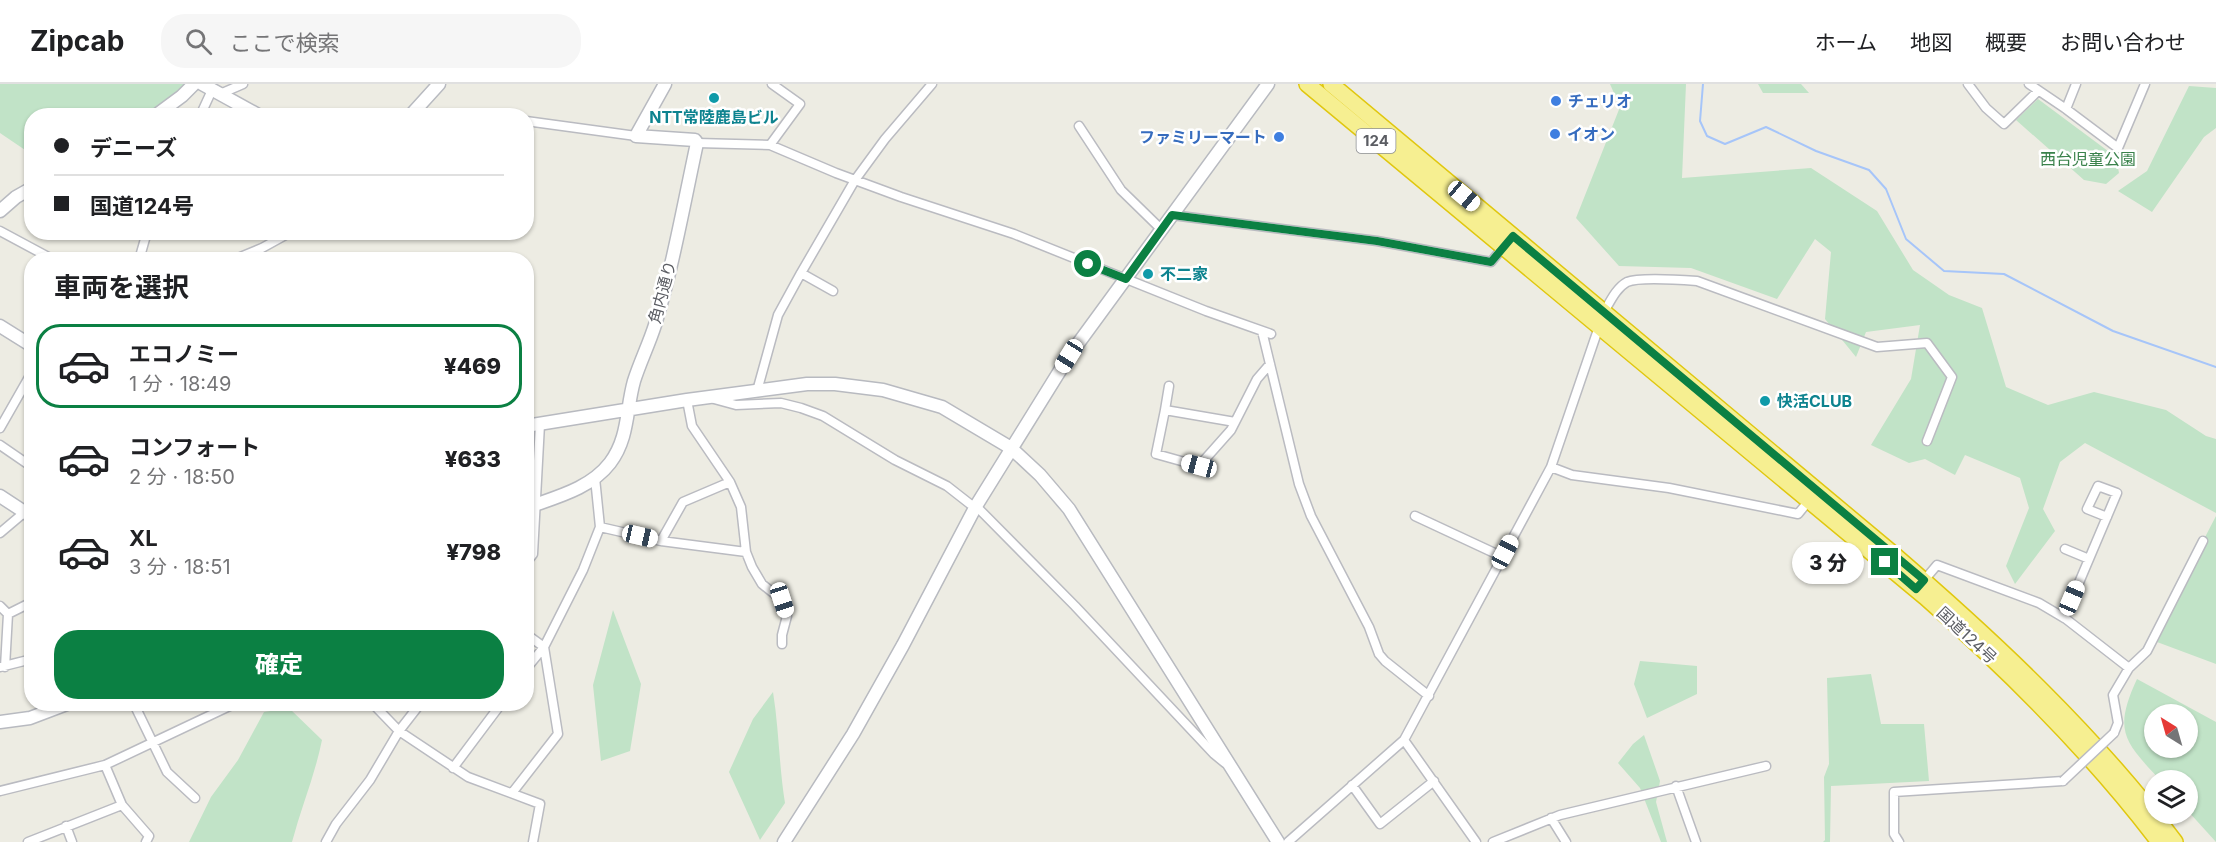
<!DOCTYPE html>
<html lang="ja">
<meta charset="utf-8">
<style>
body{margin:0;font-family:Inter,"Noto Sans JP",sans-serif;background:#f6f6f6;color:#202124;height:100vh;display:flex;flex-direction:column;font-size:22px;white-space:nowrap}
*{box-sizing:border-box;margin:0}
p{font-size:20px;color:#757577}
.icon{flex:none;width:33px;height:33px;fill:none;stroke:currentColor;stroke-width:2;stroke-linecap:round;stroke-linejoin:round}
.map{position:relative;flex:1;overflow:hidden}
.drawer{position:absolute;left:24px;top:168px;width:510px;height:459px;display:flex;flex-direction:column;background:#fff;border-radius:24px;box-shadow:0 2px 4px #0004}
.drawer>*{flex:none}
.hud{position:absolute;left:24px;top:24px;width:510px;height:132px;border-radius:24px;box-shadow:0 2px 4px #0004;display:grid;align-content:center;height:132px;padding:0 30px;background:#fff}
.needle{width:39px;rotate:323deg}
.tools{position:absolute;left:2144px;top:620px;display:grid;gap:12px}
.tools a{display:grid;place-items:center;width:54px;height:54px;border-radius:50%;background:#fff;box-shadow:0 2px 4px #0004;font-size:30px}
.end{position:absolute;width:27px;height:27px;margin:-14px;border:8px solid #0b8043;background:#fff;box-shadow:0 0 0 3px #fff}
.from{border-radius:50%}
.bubble{position:absolute;height:42px;border-radius:21px;background:#fff;box-shadow:0 2px 4px #0004;font-size:20px;font-weight:800;line-height:42px;text-align:center}
.car{position:absolute;width:18px;height:36px;margin:-18px -9px;border-radius:8px;box-shadow:0 0 4px 2px #0007;background:linear-gradient(#fff 24%,#345 0 40%,#fff 0 76%,#345 0 86%,#fff 0)}
.hud b{display:flex;align-items:center;gap:21px;height:57px;font-size:22px}
.hud b+b{border-top:2px solid #e0e0e0}
.hud i{width:15px;height:15px;background:#202124}
ul{padding:0;list-style:none}
li{display:flex;align-items:center;gap:18px;height:84px;margin:0 12px 9px;padding:0 18px;border:3px solid transparent;border-radius:24px}
li div{flex:1}
li b{display:block;font-size:22px}
li em{font-style:normal;font-weight:800}
li.selected{border-color:#0b8043}
li>.icon{width:54px;height:54px;stroke-width:1.5}
h2{padding:0 30px;font-size:27px;line-height:72px}
.button{display:flex;gap:12px;margin-top:auto;padding:12px 30px}
.button a{flex:1;height:69px;border-radius:24px;background:#0b8043;color:#fff;font-size:24px;font-weight:800;line-height:69px;text-align:center}
header{display:flex;align-items:center;gap:36px;box-sizing:border-box;height:84px;padding:0 30px;background:#fff;border-bottom:2px solid #e0e0e0}
header strong{font-size:28px}
nav{display:flex;gap:33px;margin-inline-start:auto;font-size:21px}
.search{width:420px;height:54px;background:#f6f6f6;display:flex;align-items:center;gap:15px;box-sizing:border-box;padding:0 21px;border-radius:24px;color:#757577;font-size:22px}
.map>svg:first-child{display:block}
.green{fill:#c1e3c7;fill-rule:evenodd}
.lines{fill:none;stroke-linecap:round;stroke-linejoin:round}
.stream{stroke:#a6c5f9;stroke-width:2}
.street-casing{stroke:#babbc1;stroke-width:11}
.secondary-casing{stroke:#b8bac0;stroke-width:15}
.highway-casing{stroke:#e0c70f;stroke-width:18}
.street{stroke:#fff;stroke-width:8}
.secondary{stroke:#fff;stroke-width:12}
.highway{stroke:#f6ef91;stroke-width:15}
.street-bridge-casing{stroke:#babbc1;stroke-width:11;stroke-linecap:butt}
.street-bridge{stroke:#fff;stroke-width:8}
.route{stroke:#0b8043;stroke-width:8}
.culture-dot{fill:#0f9aa8;stroke:#fff;stroke-width:2}
.shop-dot{fill:#3f7fe0;stroke:#fff;stroke-width:2}
.labels{text-anchor:middle;stroke-width:5;stroke-linejoin:round;paint-order:stroke}
.shield{fill:#fff;stroke:#8c8e92;stroke-width:1.5}
.shield-label{font-size:15px;font-weight:bold;fill:#5b5d63}
.shop-label{font-size:16px;font-weight:bold;fill:#366cbe;stroke:#fff;text-anchor:start}
.culture-label{font-size:16px;font-weight:bold;fill:#0d838f;stroke:#fff;text-anchor:start}
.park-label{font-size:16px;fill:#3a824b;stroke:#fff}
.street-label{font-size:16px;fill:#5b5d63;stroke:#fff}
</style>
<header>
<strong>Zipcab</strong>
<div class="search"><svg class="icon" aria-label="search" viewBox="0 0 24 24"><circle cx="10" cy="10" r="6"/><path d="M15 15l6 6"/></svg>ここで検索</div>
<nav><a>ホーム</a><a>地図</a><a>概要</a><a>お問い合わせ</a></nav>
</header>
<div class="map">
<svg width="2216" height="758" viewBox="0 0 2216 758">
<rect width="100%" height="100%" fill="#edece3"/>
<path class="green" d="M 0,0 L 185,0 L 161,21 L 142,31 L 32,32 L 31,70 L 0,49 Z
M 1610,0 L 1686,0 L 1682,94 L 1811,84 L 1877,127 L 1913,186 L 1949,211 L 1982,224 L 2006,303 L 2048,321 L 2094,308 L 2166,326 L 2206,352 L 2216,355 L 2216,429 L 2085,359 L 2060,378 L 2043,425 L 2055,447 L 2015,500 L 2006,482 L 2029,424 L 2020,394 L 1965,371 L 1955,391 L 1925,375 L 1909,379 L 1871,361 L 1911,295 L 1920,241 L 1866,248 L 1856,273 L 1825,235 L 1831,168 L 1815,155 L 1777,215 L 1691,184 L 1619,182 L 1576,134 L 1620,23 Z
M 1758,0 L 1801,0 L 1809,9 L 1763,9 Z
M 2189,2 L 2216,4 L 2216,44 L 2204,53 L 2152,128 L 2118,107 L 2147,87 Z
M 2038,15 L 2116,73 L 2119,89 L 2106,100 L 2084,96 L 2016,36 Z
M 2216,432 L 2216,580 L 2157,558 L 2174,513 Z
M 613,526 L 641,600 L 630,667 L 601,677 L 593,601 Z
M 1640,577 L 1697,582 L 1697,610 L 1647,634 L 1634,600 Z
M 1871,590 L 1881,640 L 1924,640 L 1929,697 L 1831,702 L 1830,758 L 1823,758 L 1825,756 L 1824,693 L 1829,680 L 1827,594 Z
M 2137,595 L 2216,638 L 2216,758 L 2187,726 L 2187,696 L 2160,696 C 2124,657 2113,647 2137,595 ZM 2154,630 L 2187,630 L 2187,663 L 2154,663 Z
M 773,608 C 779,645 779,682 785,719 L 760,756 L 729,688 L 753,635 Z
M 289,624 L 322,656 C 315,691 301,724 292,758 L 189,758 L 211,713 L 238,676 L 264,628 Z
M 1644,651 L 1660,697 L 1656,718 L 1667,758 L 1661,758 L 1640,704 L 1618,679 L 1633,660 Z"/>
<g class="lines">
<path class="stream" d="M 1703,0 L 1700,37 L 1707,52 L 1725,60 L 1766,43 L 1816,67 L 1869,86 L 1886,105 L 1906,155 L 1944,187 L 2004,190 L 2113,247 L 2216,283"/>
<defs>
<path id="street" d="M 1968,0 L 1986,24 L 2004,40 L 2038,7
M 2029,0 L 2066,25 L 2118,64 L 2145,0
M 220,10 L 243,0
M 2066,25 L 2076,0
M 200,32 L 212,6
M 478,32 L 496,32
M 526,37 L 636,52
M 1079,42 L 1121,106 L 1162,146
M 697,59 L 770,61 L 836,89 L 901,113 L 1014,150 L 1206,227 L 1271,250
M 770,61 L 800,20 L 772,0
M 1172,131 L 1377,157 L 1491,178 L 1505,161
M 0,147 L 54,176
M 139,176 L 147,148
M 233,176 L 262,164 L 291,148
M 833,207 L 801,189 L 855,96 L 885,55 L 932,0
M 1262,247 L 1299,400 L 1311,432 L 1369,543 L 1379,570 L 1385,577 L 1429,612
M 1169,302 L 1165,326 L 1235,338
M 757,307 L 778,231 L 801,189
M 714,315 L 736,321 L 781,319 L 801,324 L 823,332 L 895,376 L 947,402 L 970,420 L 976,422 L 1075,522 L 1214,670 L 1225,679
M 687,316 L 692,342 L 730,398 L 741,423 L 746,468 L 752,483 L 762,500 L 782,516 L 787,532 L 782,551 L 782,560
M 1165,326 L 1156,370 L 1199,382 L 1231,346 L 1257,295 L 1270,280
M 0,344 L 32,288
M 0,361 L 32,383
M 1551,383 L 1572,391 L 1669,404 L 1798,430 L 1811,414
M 1415,432 L 1503,473
M 600,443 L 661,457 L 746,468
M 0,449 L 26,427
M 661,457 L 683,418 L 730,398
M 2065,465 L 2089,475
M 526,479 L 533,470 L 540,340
M 1921,500 L 1937,481 L 2039,519 L 2066,535 L 2129,584 L 2147,567 L 2203,457
M 0,522 L 8,530 L 5,583
M 8,530 L 32,518
M 2064,534 L 2117,409 L 2098,402 L 2087,425 L 2107,433
M 0,583 L 32,575
M 526,585 L 544,563 L 583,486 L 600,443 L 595,394
M 134,620 L 167,688 L 195,714
M 373,620 L 399,647 L 468,693 L 540,720 L 533,758
M 2114,649 L 2118,639 L 2113,611 L 2129,584
M 1404,656 L 1476,758
M 105,681 L 122,721 L 149,752 L 146,758
M 453,684 L 501,620
M 1352,701 L 1380,740 L 1434,697
M 1676,702 L 1696,758
M 0,707 L 105,681 L 234,620
M 512,709 L 558,650 L 544,563 L 526,550
M 1551,734 L 1566,758
M 66,742 L 72,758
M 28,758 L 122,721
M 326,758 L 336,740 L 370,696 L 399,647 L 420,620
M 1288,758 L 1404,656 L 1551,383 L 1604,228 C 1610,218 1616,204 1627,198 C 1639,193 1683,196 1697,197 L 1877,263 L 1927,259 L 1952,293 L 1927,357
M 1493,758 L 1560,731 L 1766,682
M 1899,758 L 1894,750 L 1894,708 L 2063,697"/>
<path id="secondary" d="M 202,0 L 260,32
M 155,32 L 182,12 L 194,0
M 410,32 L 439,0
M 0,127 L 16,113 L 32,104
M 0,242 L 32,262
M 526,342 L 687,316 L 807,300 L 835,300 L 883,306 L 942,323 L 1011,364 L 1040,391 L 1069,425 L 1278,758
M 0,412 L 32,433
M 526,424 C 556,413 590,405 610,379 C 629,354 626,325 634,297 C 640,278 649,260 655,241 C 673,182 684,119 697,59 L 695,56 L 636,52 L 665,0
M 0,638 L 30,634 L 67,620
M 784,758 L 853,650 L 903,561 L 976,422 L 1069,272 L 1268,0"/>
<path id="highway" d="M 1307,0 L 1925,513 C 2010,588 2091,668 2159,758
M 1331,0 L 1892,469 C 1994,557 2094,650 2175,758"/>
</defs>
<use href="#street" class="street-casing"/>
<use href="#secondary" class="secondary-casing"/>
<use href="#highway" class="highway-casing"/>
<use href="#street" class="street"/>
<use href="#secondary" class="secondary"/>
<use href="#highway" class="highway"/>
<defs>
<path id="street-bridge" d="M 2063,697 L 2114,649"/>
</defs>
<use href="#street-bridge" class="street-bridge-casing"/>
<use href="#street-bridge" class="street-bridge"/>
</g>
<g class="lines">
<path class="route" d="M 1088,180 L 1126,195 L 1172,131 L 1377,157 L 1491,178 L 1513,152 L 1924,496 L 1916,505 L 1885,478"/>
</g>
<g class="culture-dot">
<circle cx="714" cy="14" r="6"/>
<circle cx="1148" cy="190" r="6"/>
<circle cx="1765" cy="317" r="6"/>
</g>
<g class="shop-dot">
<circle cx="1556" cy="17" r="6"/>
<circle cx="1555" cy="50" r="6"/>
<circle cx="1279" cy="53" r="6"/>
</g>
<g class="labels">
<rect class="shield" x="1356.5" y="45" width="39" height="24" rx="4.5"/>
<g class="shield-label">
<text x="1376" y="62">124</text>
</g>
<g class="shop-label">
<text x="1568" y="23">チェリオ</text>
<text x="1567" y="56">イオン</text>
<text x="1267" y="59" text-anchor="end">ファミリーマート</text>
</g>
<g class="culture-label">
<text x="714" y="39" text-anchor="middle">NTT常陸鹿島ビル</text>
<text x="1160" y="196">不二家</text>
<text x="1777" y="323">快活CLUB</text>
</g>
<g class="park-label">
<text x="2088" y="81">西台児童公園</text>
</g>
<g class="street-label">
<text transform="translate(662 208) rotate(-75)" y="6">角内通り</text>
<text transform="translate(1967 551) rotate(43)" y="6">国道124号</text>
</g>
</g>
</svg>
<div class="tools">
<a><svg class="needle" viewBox="-14 -14 28 28"><path d="M0-13l5 13h-10z" fill="#e53935"/><path d="M0 13l5-13h-10z" fill="#757577"/></svg></a>
<a><svg class="icon" aria-label="layers" viewBox="0 0 24 24"><path d="M12 4l9 5-9 5-9-5zM3 14l9 5 9-5"/></svg></a>
</div>
<i class="end from" style="left:1088px;top:180px"></i>
<i class="end" style="left:1885px;top:478px"></i>
<div class="bubble" style="left:1792px;top:458px;width:72px">3 分</div>
<i class="car" style="left:1464px;top:112px;rotate:130deg"></i>
<i class="car" style="left:1069px;top:272px;rotate:212deg"></i>
<i class="car" style="left:1199px;top:382px;rotate:285deg"></i>
<i class="car" style="left:640px;top:452px;rotate:103deg"></i>
<i class="car" style="left:1505px;top:468px;rotate:28deg"></i>
<i class="car" style="left:2072px;top:514px;rotate:23deg"></i>
<i class="car" style="left:782px;top:516px;rotate:162deg"></i>
<div class="hud">
<b><i class="from"></i>デニーズ</b>
<b><i></i>国道124号</b>
</div>
<section class="drawer">
<h2>車両を選択</h2>
<ul>
<li class="selected"><svg class="icon" aria-label="car" viewBox="0 0 24 24"><path d="M5 17H2v-5l4-1 3-4h7l3 4 3 1v5h-3M9 17h6M6 11h13"/><circle cx="7" cy="17" r="2"/><circle cx="17" cy="17" r="2"/></svg><div><b>エコノミー</b><p>1 分 · 18:49</p></div><em>¥469</em></li>
<li><svg class="icon" aria-label="car" viewBox="0 0 24 24"><path d="M5 17H2v-5l4-1 3-4h7l3 4 3 1v5h-3M9 17h6M6 11h13"/><circle cx="7" cy="17" r="2"/><circle cx="17" cy="17" r="2"/></svg><div><b>コンフォート</b><p>2 分 · 18:50</p></div><em>¥633</em></li>
<li><svg class="icon" aria-label="car" viewBox="0 0 24 24"><path d="M5 17H2v-5l4-1 3-4h7l3 4 3 1v5h-3M9 17h6M6 11h13"/><circle cx="7" cy="17" r="2"/><circle cx="17" cy="17" r="2"/></svg><div><b>XL</b><p>3 分 · 18:51</p></div><em>¥798</em></li>
</ul>
<div class="button"><a>確定</a></div>
</section>
</div>
